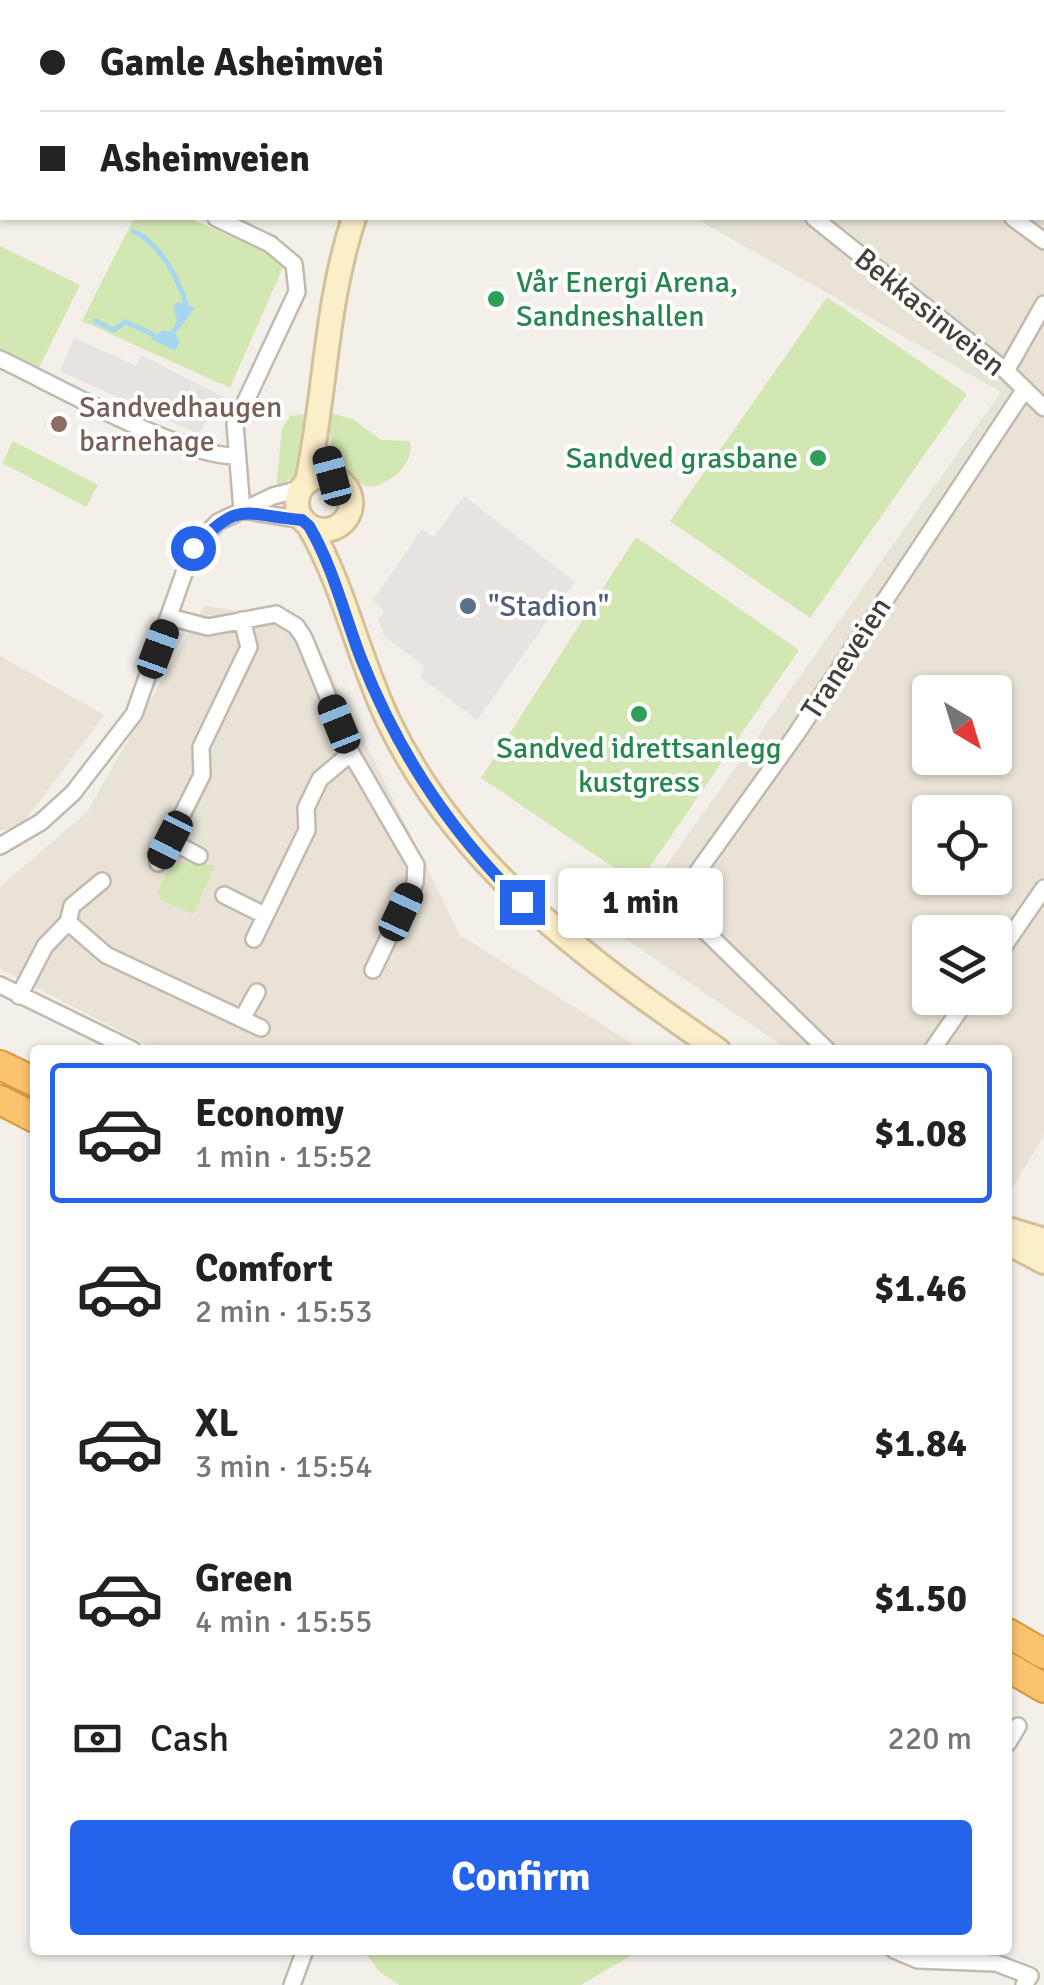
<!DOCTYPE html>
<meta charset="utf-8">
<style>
body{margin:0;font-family:Signika,sans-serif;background:#f6f6f6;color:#222;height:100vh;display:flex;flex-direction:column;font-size:38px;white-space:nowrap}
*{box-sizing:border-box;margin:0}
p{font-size:32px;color:#767676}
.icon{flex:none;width:55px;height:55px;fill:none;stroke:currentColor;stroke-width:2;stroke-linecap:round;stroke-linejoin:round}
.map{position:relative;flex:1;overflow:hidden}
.details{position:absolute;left:30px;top:1045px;width:982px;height:910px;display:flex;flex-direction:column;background:#fff;border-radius:10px;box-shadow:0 2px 8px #0004}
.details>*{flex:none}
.top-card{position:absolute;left:0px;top:0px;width:1045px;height:220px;box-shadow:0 2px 8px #0004;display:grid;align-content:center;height:220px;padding:0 40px;background:#fff}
.needle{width:65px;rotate:142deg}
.fabs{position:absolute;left:912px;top:675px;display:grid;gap:20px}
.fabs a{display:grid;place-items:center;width:100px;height:100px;border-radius:10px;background:#fff;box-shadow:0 2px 8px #0004;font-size:50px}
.end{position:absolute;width:45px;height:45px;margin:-22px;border:12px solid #2563eb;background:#fff;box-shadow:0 0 0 5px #fff}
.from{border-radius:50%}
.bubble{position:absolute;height:70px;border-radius:10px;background:#fff;box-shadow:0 2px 8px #0004;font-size:32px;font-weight:700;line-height:70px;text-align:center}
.car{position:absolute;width:30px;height:60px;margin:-30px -15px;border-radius:12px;box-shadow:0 0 8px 2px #0007;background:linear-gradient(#222 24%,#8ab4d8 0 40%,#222 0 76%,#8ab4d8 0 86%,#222 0)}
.top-card b{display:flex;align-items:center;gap:35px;height:95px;font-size:38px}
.top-card b+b{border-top:2px solid #e0e0e0}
.top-card i{width:25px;height:25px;background:#222}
ul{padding:18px 0 0;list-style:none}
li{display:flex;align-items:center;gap:30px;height:140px;margin:0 20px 15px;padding:0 20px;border:5px solid transparent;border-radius:10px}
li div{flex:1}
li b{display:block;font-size:38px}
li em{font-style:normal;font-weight:700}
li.active{border-color:#2563eb}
li>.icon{width:90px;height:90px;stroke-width:1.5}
.pay{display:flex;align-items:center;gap:25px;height:110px;padding:0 40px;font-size:38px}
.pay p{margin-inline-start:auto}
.action{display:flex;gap:20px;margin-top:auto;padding:20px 40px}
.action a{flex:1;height:115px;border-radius:10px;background:#2563eb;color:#fff;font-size:40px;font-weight:700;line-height:115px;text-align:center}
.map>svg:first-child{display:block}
.residential{fill:#e8e2d7;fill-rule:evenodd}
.green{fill:#d3e7b3}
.parking{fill:#e6e3e1}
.water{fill:#a7d6ef}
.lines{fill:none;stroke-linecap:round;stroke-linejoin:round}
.stream{stroke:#a7d6ef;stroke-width:5}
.minor-casing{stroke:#c3baaf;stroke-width:20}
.secondary-casing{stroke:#d3c19a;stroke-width:28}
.motorway-casing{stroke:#da973d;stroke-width:32}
.minor{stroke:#fff;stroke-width:15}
.secondary{stroke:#fdeeca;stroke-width:22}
.motorway{stroke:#fac36e;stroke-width:28}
.route{stroke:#2563eb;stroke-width:12}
.leisure-dot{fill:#2e9e5b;stroke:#fff;stroke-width:4}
.education-dot{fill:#8d6e63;stroke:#fff;stroke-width:4}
.service-dot{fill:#5c6f8a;stroke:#fff;stroke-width:4}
.labels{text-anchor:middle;stroke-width:8;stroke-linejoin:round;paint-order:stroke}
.leisure-label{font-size:30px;fill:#27864d;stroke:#fff;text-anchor:start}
.street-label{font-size:30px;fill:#484038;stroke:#fff}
.education-label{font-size:30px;fill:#785e54;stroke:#fff;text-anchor:start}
.service-label{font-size:30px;fill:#4e5e75;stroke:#fff;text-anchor:start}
</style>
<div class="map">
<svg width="1044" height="1985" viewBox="0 0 1044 1985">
<rect width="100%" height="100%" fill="#f4f0e9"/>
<path class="residential" d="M 459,0 L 1044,0 L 1044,1135 L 1008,1196 L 1008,1050 L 789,1050 L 618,934 L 1001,392 L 695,218 L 1042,218 L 1042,2 ZM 930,692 L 995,692 L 995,758 L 930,758 ZM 930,812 L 995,812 L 995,878 L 930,878 ZM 930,932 L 995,932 L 995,998 L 930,998 Z
M 204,606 L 305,620 L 460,935 L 642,1050 L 157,1050 L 0,969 L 0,887 L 87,812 Z
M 0,656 L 104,715 L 20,827 L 0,831 Z"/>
<path class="green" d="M 134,218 L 189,218 L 274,255 L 284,265 L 230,388 L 82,321 Z
M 0,246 L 80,285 L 39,368 L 0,349 Z
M 827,297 L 967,394 L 810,618 L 670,521 Z
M 329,413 L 353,419 L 381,440 L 410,441 C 414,464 393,481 372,487 C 334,481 329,445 329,413 Z
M 304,414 L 300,471 L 276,490 L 282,428 L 290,416 Z
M 13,441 L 98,485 L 86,507 L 2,463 Z
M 636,537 L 799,650 L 638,884 L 481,778 Z
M 185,861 L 215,866 L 193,914 L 161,900 L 157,893 L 168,869 Z
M 363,1950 L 640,1950 L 581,1985 L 399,1985 L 379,1971 Z"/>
<path class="parking" d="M 74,338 L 136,366 L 141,355 L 224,397 L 198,434 L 60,371 Z
M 464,496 L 575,582 L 477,720 L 420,677 L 425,667 L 384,636 L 378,620 L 384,611 L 373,600 L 422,529 L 434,537 Z"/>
<path class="water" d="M 178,302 L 195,308 L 175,334 L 180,341 L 175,351 L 151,339 L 163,330 L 171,332 L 177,320 L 173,307 Z"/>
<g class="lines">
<path class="stream" d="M 133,231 C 160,243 179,279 187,307
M 96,321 L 113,330 L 126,322 L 154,335"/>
<defs>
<path id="minor" d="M 927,0 L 931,2
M 313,2 L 314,0
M 551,2 L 552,0
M 752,2 L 754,0
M 1042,88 L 1044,89
M 216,218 L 270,244 L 294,264 L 297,292 L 235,424 L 242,510
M 814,218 L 1006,371 L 1044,408
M 1013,218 L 1044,241
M 0,359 C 55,385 180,456 235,456
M 1006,371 L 1044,304
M 242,510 L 302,520
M 169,617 L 208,627 L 276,614 L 296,626 L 304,638 L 351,753 L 416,865 L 415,883 L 373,970
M 169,840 L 199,856
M 0,846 L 41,822 L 73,793 L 134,714 L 193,548 L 218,522 L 273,496 L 300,489
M 158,863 L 202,775 L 201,747 L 249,647 L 242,620
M 224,895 L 264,915
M 68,922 L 72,906 L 102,881
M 254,939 L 307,830 L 306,808 L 320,779 L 351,753
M 995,959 L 1044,888
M 0,985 L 133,1050
M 19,996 L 45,946 L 68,922 L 106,955 L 261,1028
M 242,1019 L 257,992
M 827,1050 L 704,930 L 684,904 L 696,874 L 797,733 L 1023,392
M 932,1050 L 968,998
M 1008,1743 L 1018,1726
M 894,1950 L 918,1960 L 996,1963 L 1030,1976 L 1024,1985
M 292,1985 L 305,1950"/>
<path id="secondary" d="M 432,2 L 433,0
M297 503a27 27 0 1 1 54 0a27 27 0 1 1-54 0Z
M 307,482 C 326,393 325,305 354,218
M 309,526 C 345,588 358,658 389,722 C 460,869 588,960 718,1050
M 1008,1229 L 1044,1240
M 1008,1243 L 1044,1262"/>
<path id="motorway" d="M 0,1065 L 35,1082
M 0,1100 L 35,1118
M 1008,1633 L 1044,1654
M 1008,1667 L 1044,1688"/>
</defs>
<use href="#minor" class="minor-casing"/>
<use href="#secondary" class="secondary-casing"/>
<use href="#motorway" class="motorway-casing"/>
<use href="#minor" class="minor"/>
<use href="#secondary" class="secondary"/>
<use href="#motorway" class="motorway"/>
</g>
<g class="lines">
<path class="route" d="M 193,548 C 241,499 241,515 302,520 L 309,526 C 334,569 344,615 362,661 C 398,752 451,833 522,902"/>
</g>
<g class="leisure-dot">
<circle cx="496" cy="299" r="10"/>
<circle cx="818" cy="458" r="10"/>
<circle cx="639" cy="714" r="10"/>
</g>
<circle class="education-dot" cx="59" cy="424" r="10"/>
<circle class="service-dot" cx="468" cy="606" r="10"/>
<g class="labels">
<g class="leisure-label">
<text x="516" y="292">Vår Energi Arena,<tspan x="516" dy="34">Sandneshallen</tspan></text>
<text x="798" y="468" text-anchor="end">Sandved grasbane</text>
<text x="639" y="758" text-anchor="middle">Sandved idrettsanlegg<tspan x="639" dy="34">kustgress</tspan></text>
</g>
<g class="street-label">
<text transform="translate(930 312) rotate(39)" y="10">Bekkasinveien</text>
<text transform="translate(846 658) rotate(-57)" y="10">Traneveien</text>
</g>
<g class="education-label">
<text x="79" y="417">Sandvedhaugen<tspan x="79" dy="34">barnehage</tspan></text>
</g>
<g class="service-label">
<text x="488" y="616">"Stadion"</text>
</g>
</g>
</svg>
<div class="fabs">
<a><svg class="needle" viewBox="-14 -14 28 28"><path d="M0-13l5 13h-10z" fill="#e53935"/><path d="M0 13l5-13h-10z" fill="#767676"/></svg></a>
<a><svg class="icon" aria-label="locate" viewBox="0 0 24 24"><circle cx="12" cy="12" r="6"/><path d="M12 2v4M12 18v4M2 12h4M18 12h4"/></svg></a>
<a><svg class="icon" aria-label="layers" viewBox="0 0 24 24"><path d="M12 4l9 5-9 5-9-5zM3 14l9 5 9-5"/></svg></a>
</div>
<i class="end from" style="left:193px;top:548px"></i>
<i class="end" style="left:522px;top:902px"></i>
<div class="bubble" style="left:558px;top:868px;width:165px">1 min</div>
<i class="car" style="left:332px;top:476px;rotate:345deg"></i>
<i class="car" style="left:158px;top:649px;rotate:20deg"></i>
<i class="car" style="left:339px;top:724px;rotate:338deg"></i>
<i class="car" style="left:170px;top:840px;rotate:207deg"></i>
<i class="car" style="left:401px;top:912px;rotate:25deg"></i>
<div class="top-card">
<b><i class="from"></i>Gamle Asheimvei</b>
<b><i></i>Asheimveien</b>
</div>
<section class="details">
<ul>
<li class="active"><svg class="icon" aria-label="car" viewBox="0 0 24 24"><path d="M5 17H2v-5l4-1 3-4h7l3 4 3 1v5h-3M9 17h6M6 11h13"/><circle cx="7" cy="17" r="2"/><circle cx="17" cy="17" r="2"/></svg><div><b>Economy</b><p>1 min · 15:52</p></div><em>$1.08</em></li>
<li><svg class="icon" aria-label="car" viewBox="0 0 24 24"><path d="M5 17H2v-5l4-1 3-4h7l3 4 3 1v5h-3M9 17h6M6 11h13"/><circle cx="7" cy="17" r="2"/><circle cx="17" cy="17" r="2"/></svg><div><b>Comfort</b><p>2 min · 15:53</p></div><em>$1.46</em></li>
<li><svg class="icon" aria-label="car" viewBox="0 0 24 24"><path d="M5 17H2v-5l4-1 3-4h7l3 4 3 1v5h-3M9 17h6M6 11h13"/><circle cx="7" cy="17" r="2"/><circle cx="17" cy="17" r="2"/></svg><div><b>XL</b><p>3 min · 15:54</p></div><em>$1.84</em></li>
<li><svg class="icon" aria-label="car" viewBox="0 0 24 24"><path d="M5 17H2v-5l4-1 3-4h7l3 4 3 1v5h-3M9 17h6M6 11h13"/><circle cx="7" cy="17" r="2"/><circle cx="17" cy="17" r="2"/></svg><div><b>Green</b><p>4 min · 15:55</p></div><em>$1.50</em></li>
</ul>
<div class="pay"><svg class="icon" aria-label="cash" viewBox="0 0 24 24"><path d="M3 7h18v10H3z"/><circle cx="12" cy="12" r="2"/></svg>Cash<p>220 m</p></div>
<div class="action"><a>Confirm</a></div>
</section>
</div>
